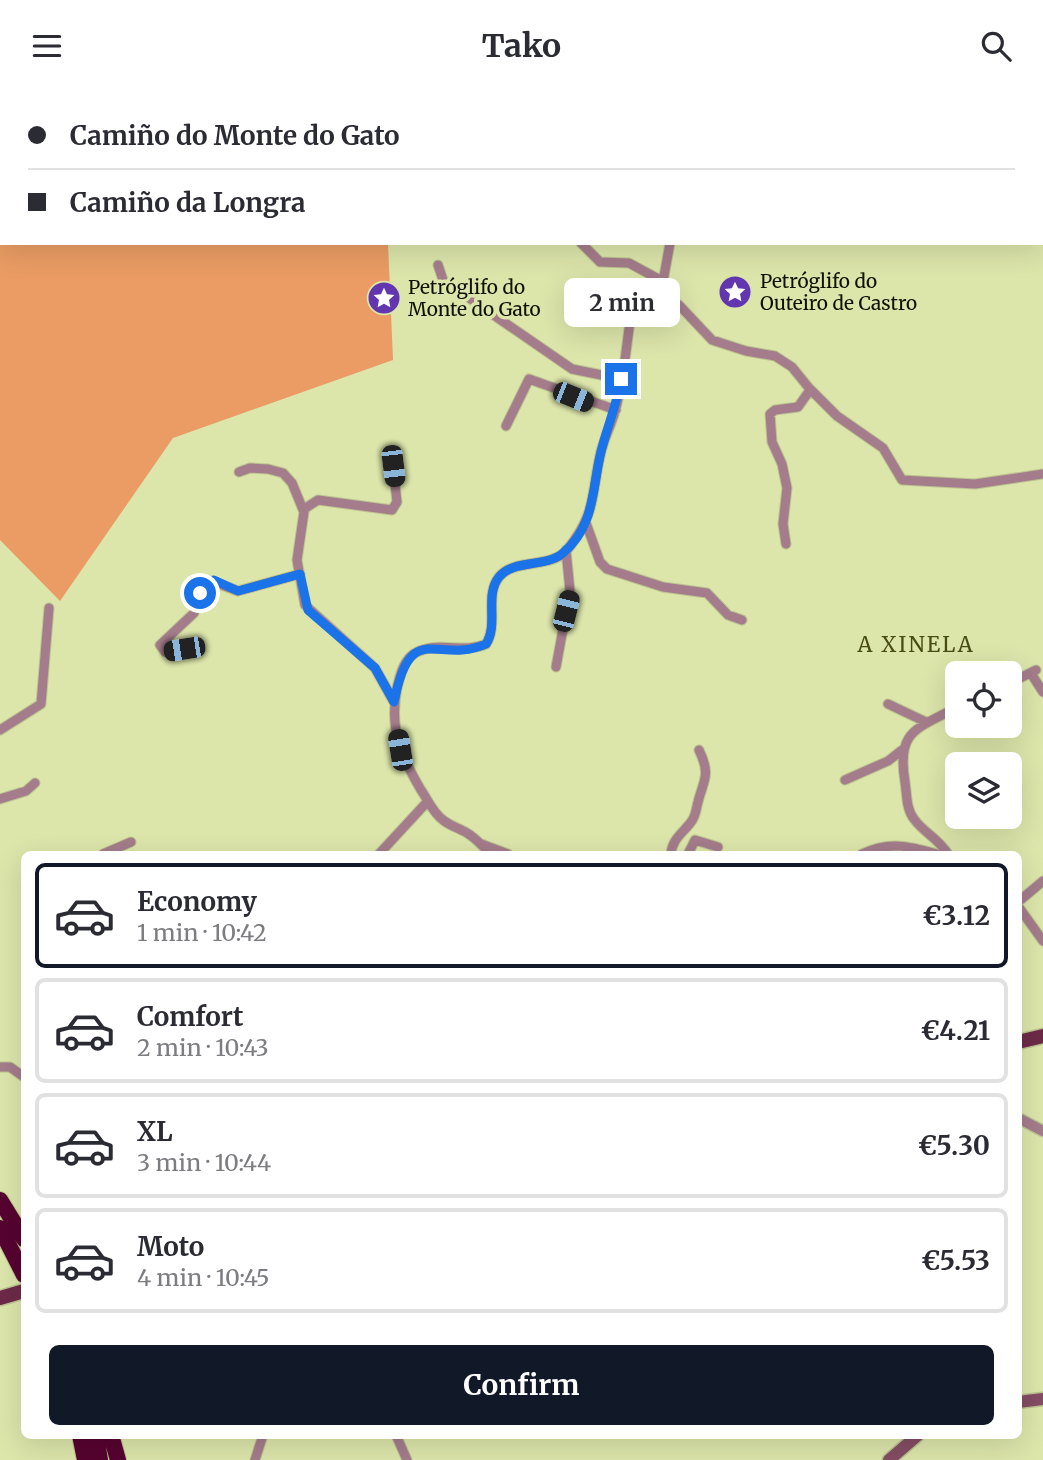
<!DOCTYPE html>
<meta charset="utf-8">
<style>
body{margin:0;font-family:Merriweather,serif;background:#f7f7f7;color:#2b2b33;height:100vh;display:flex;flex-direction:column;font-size:26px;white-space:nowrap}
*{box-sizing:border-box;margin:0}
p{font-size:23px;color:#7c7c81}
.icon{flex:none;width:38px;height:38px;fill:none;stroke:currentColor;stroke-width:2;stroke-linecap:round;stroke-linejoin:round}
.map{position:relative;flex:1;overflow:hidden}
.drawer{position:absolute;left:21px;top:760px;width:1001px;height:588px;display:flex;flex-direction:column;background:#fff;border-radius:10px;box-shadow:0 7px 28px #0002}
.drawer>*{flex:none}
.guide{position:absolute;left:0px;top:0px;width:1043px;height:154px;box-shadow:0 7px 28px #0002;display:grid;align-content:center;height:154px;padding:0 28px;background:#fff}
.buttons{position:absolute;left:945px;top:570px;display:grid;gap:14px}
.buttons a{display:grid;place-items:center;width:77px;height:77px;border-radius:10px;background:#fff;box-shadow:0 7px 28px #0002;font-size:35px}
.end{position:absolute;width:32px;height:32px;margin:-16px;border:9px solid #1a73e8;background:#fff;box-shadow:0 0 0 4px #fff}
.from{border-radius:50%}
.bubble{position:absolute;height:49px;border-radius:10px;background:#fff;box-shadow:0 7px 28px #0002;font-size:23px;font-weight:700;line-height:49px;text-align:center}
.car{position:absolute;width:21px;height:42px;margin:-21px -10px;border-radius:9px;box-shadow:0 0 5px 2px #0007;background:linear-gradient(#222 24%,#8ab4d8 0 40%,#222 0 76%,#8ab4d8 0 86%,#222 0)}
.guide b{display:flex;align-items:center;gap:24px;height:66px;font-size:26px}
.guide b+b{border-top:2px solid #e1e1e2}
.guide i{width:18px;height:18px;background:#2b2b33}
ul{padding:12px 0 0;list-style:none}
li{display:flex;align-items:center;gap:21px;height:105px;margin:0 14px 10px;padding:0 14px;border:4px solid #e1e1e2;border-radius:10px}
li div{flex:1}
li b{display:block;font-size:26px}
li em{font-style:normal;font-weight:700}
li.current{border-color:#111827}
li>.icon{width:63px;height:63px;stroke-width:1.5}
.primary-button{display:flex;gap:14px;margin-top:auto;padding:14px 28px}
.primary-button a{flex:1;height:80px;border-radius:10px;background:#111827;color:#fff;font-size:28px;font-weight:700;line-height:80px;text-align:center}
header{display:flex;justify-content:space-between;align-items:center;height:91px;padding:0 28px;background:#fff;font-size:32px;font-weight:700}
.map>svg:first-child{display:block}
.forest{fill:#ea9c64}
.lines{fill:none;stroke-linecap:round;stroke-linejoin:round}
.minor-casing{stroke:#bbc38f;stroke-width:11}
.tertiary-casing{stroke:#bbc38f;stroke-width:13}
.secondary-casing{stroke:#bbc38f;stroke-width:15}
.primary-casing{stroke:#bbc38f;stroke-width:17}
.motorway-casing{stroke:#bbc38f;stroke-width:18}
.minor{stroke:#a47c8b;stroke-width:9}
.tertiary{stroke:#a47c8b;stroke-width:10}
.secondary{stroke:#844d63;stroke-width:12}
.primary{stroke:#6c2a47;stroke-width:14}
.motorway{stroke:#560330;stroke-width:16}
.route{stroke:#1a73e8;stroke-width:9}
.labels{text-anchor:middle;stroke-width:7;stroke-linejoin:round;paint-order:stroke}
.poi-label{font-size:19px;fill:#0f1100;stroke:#dce5aa;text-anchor:start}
.neighbourhood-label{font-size:21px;letter-spacing:2px;fill:#474c14;stroke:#dce5aa}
</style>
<header><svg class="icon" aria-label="menu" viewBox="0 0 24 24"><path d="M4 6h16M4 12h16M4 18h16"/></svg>Tako<svg class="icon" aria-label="search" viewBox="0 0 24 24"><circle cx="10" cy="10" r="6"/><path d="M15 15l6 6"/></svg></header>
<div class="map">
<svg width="1043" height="1369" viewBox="0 0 1043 1369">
<rect width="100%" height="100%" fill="#dce5aa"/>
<path class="forest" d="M 0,0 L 521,0 L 521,2 L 2,2 L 2,152 L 388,152 L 393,269 L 173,347 L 60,510 L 0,449 Z"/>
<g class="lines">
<defs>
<path id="minor" d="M 683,0 L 685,2
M 780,0 L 780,2
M 880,2 L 881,0
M 1041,138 L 1043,138
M 581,152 L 600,171 L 629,172 L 664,191
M 438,174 L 443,189 L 572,278 L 621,288
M 661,202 L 679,214 L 712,249 L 746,260 L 775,265 L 792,276 L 809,297 L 837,325 L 883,357 L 902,389 L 975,393 L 1043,383
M 506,335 L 529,288 L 616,319
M 239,381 L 250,377 L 268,378 L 283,382 L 292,392 L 304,421 L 297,469 L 305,514 L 375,577 L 394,611
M 304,418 L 318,409 L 392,419 L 397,411 L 393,375
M 586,432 L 600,471 L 607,478 L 663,496 L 707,502 L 728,524 L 742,529
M 786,453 L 783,433 L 787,397 L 782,373 L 772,351 L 770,323 L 775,319 L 798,316 L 810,299
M 184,558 L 165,561 L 160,554 L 194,522 L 200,502 L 211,490 L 238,500 L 300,483
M 556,576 L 570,500 L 566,459
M 1032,584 L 1043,601
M 1010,592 L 1036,579
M 888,613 L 926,631
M 0,639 L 41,613 L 49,517
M 845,689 L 888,670 L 902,659
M 0,708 L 26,700 L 35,692
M 481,753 L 508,763
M 103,763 L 131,751
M 379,763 L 428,710
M 491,763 C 483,756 476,747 467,742 C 459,737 450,735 443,729 C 433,722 428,709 421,699 C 401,665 389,638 397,597 C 400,584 404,567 417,561 C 440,550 463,563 486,553 C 499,533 484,505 499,486 C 514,467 550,478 567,459 C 596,423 591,406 600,365 C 603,349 611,335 615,320 C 624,289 626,256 631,224 L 636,214 L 661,202 L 670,152
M 671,763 C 672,748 683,742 691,731 C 696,725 696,718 698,711 C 704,688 711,684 699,659
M 688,763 L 695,749 L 718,756
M 862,763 C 889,750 909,755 937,763
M 948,763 C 937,746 924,742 914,728 C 906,718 907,703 905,691 C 896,638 918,638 957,616
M 1018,811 L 1043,790
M 1018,815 L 1043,850
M 0,976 L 10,976 L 24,986
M 396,1344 L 407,1369
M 255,1369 L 263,1344"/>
<path id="tertiary" d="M 1018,1027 L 1043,1040"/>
<path id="secondary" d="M 1018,1311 L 1043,1308
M 889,1369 L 918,1344"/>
<path id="primary" d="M 1018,951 L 1043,945
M 0,1207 L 24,1200"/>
<path id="motorway" d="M 0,1109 L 24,1148
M 0,1137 L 24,1184
M 80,1344 L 85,1369
M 96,1344 L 100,1369
M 111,1344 L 118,1369"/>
</defs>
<use href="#minor" class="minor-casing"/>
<use href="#tertiary" class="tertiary-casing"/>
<use href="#secondary" class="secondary-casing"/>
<use href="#primary" class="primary-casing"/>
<use href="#motorway" class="motorway-casing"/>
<use href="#minor" class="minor"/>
<use href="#tertiary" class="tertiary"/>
<use href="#secondary" class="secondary"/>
<use href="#primary" class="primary"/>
<use href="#motorway" class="motorway"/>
</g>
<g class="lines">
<path class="route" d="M 200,502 L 214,489 L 238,500 L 300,483 L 308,519 L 375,577 L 394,611 C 411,525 437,575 486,553 C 499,533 484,505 499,486 C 513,468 546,477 563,462 C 594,436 592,401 600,365 C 606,338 617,314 621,288"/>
</g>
<defs>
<symbol id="sight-disc" viewBox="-11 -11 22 22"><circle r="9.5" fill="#6236ae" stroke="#dce5aa"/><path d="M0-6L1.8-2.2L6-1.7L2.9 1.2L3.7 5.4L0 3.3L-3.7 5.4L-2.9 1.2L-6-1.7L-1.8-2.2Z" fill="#fff"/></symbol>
</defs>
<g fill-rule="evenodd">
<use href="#sight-disc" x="716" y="182" width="38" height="38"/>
<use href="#sight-disc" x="365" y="188" width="38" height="38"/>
</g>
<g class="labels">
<g class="poi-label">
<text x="760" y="197">Petróglifo do<tspan x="760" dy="22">Outeiro de Castro</tspan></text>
<text x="408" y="203">Petróglifo do<tspan x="408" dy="22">Monte do Gato</tspan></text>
</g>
<g class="neighbourhood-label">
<text x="916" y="561">A XINELA</text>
</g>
</g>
</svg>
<div class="buttons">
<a><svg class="icon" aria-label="locate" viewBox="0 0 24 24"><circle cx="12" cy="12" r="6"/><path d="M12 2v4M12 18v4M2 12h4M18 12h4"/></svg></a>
<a><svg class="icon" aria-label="layers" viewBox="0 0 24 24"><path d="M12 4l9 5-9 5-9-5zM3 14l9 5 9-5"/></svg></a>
</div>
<i class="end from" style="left:200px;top:502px"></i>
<i class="end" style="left:621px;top:288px"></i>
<div class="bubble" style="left:564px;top:187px;width:116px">2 min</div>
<i class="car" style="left:573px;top:306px;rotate:112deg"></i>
<i class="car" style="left:393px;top:375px;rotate:173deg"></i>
<i class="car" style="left:566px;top:520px;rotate:14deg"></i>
<i class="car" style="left:184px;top:558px;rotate:261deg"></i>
<i class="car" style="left:400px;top:659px;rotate:351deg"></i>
<div class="guide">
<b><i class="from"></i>Camiño do Monte do Gato</b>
<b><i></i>Camiño da Longra</b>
</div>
<section class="drawer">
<ul>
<li class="current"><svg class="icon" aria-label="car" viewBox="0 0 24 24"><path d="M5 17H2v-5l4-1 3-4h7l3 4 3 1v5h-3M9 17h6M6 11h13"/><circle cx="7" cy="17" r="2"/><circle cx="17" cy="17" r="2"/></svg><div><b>Economy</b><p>1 min · 10:42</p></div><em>€3.12</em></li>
<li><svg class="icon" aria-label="car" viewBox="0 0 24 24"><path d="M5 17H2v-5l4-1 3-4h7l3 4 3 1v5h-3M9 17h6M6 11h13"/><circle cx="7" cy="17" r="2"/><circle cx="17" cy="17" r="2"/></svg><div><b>Comfort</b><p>2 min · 10:43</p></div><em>€4.21</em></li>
<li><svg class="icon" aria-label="car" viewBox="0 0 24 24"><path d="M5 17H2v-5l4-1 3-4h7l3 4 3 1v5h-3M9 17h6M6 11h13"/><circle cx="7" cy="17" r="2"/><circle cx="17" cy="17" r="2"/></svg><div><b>XL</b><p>3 min · 10:44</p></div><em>€5.30</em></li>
<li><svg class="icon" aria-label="car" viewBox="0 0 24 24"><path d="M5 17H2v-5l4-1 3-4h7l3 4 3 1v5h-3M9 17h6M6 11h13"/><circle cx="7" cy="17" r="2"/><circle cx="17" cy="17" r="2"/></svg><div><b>Moto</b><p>4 min · 10:45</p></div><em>€5.53</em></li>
</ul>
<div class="primary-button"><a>Confirm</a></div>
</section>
</div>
